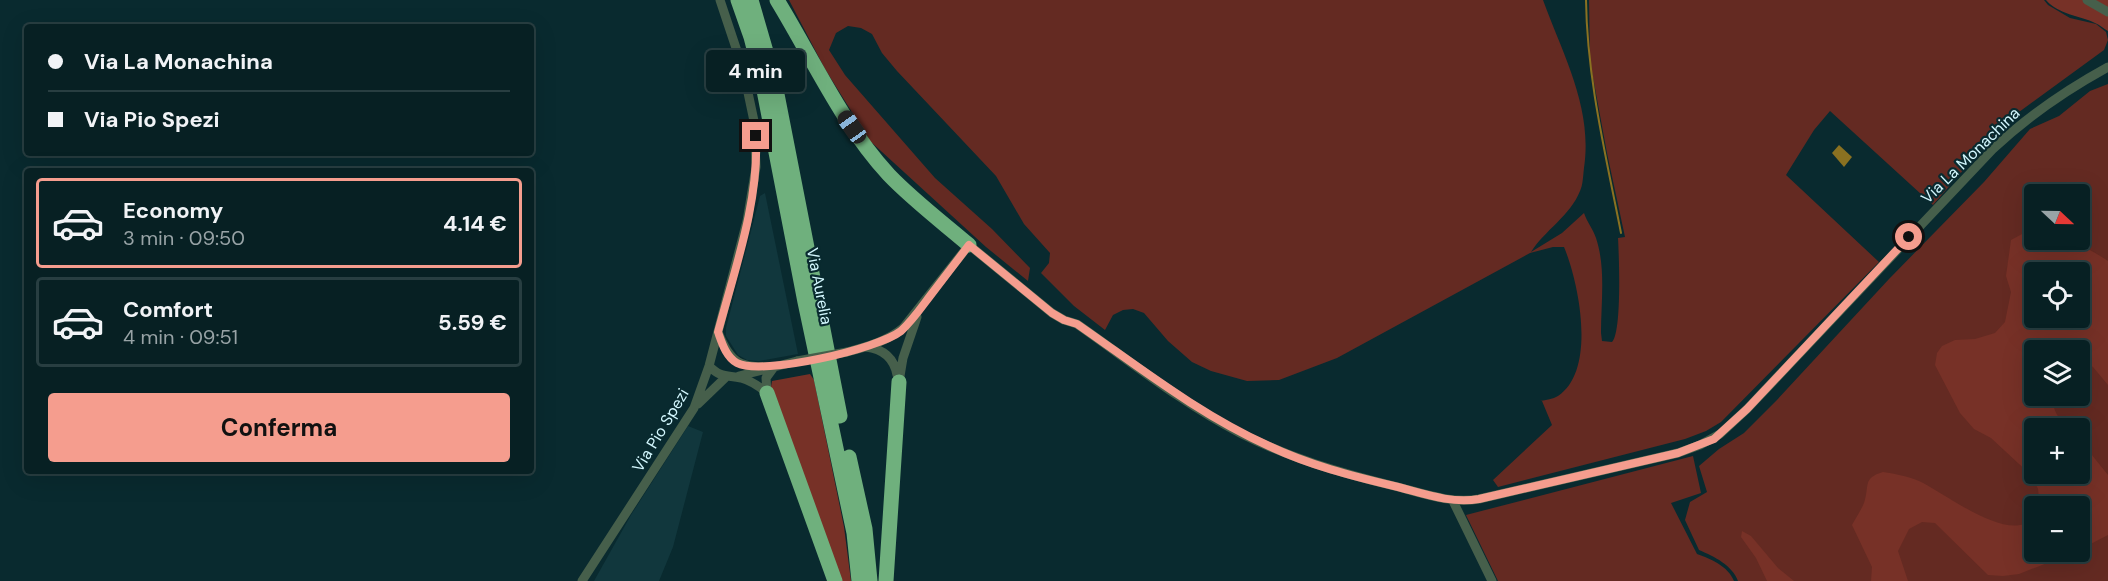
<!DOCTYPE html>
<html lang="it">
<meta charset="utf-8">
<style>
body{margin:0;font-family:"DM Sans",sans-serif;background:#10282b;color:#f1f3f6;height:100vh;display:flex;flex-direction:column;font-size:22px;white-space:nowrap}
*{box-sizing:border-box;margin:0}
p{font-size:20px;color:#98a3a6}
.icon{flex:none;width:33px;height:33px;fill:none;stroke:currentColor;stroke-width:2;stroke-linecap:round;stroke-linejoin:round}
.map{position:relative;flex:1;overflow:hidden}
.details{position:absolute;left:24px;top:168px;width:510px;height:306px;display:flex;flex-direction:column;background:#072023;border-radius:6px;box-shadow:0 6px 24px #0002,0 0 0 2px #283e41}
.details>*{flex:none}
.top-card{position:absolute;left:24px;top:24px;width:510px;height:132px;border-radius:6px;box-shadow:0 6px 24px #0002,0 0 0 2px #283e41;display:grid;align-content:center;height:132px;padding:0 24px;background:#072023}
.needle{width:39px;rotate:112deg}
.fabs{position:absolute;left:2024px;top:184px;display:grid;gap:12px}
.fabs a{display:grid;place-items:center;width:66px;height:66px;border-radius:6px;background:#072023;box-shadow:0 6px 24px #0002,0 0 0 2px #283e41;font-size:30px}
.end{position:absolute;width:27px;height:27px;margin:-14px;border:8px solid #f59d8e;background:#111;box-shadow:0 0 0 3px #111}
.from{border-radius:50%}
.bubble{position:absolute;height:42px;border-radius:6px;background:#072023;box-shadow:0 6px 24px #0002,0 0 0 2px #283e41;font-size:20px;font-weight:700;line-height:42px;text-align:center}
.car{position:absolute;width:18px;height:36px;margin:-18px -9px;border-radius:8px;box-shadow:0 0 4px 2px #0007;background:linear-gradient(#222 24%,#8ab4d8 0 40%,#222 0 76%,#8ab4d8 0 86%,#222 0)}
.top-card b{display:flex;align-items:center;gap:21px;height:57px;font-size:22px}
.top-card b+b{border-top:2px solid #283e41}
.top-card i{width:15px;height:15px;background:#f1f3f6}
ul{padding:10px 0 0;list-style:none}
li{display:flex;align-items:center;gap:18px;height:90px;margin:0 12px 9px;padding:0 12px;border:3px solid #283e41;border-radius:6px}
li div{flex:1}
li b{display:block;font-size:22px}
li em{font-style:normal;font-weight:700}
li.current{border-color:#f59d8e}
li>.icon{width:54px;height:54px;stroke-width:1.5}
.button{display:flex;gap:12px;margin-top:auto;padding:12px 24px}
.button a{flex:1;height:69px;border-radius:6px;background:#f59d8e;color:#111;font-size:24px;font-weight:700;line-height:69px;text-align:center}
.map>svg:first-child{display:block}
.built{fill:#11373d}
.green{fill:#642a22;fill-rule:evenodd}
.forest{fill:#773127;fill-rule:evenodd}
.water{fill:#8a7121}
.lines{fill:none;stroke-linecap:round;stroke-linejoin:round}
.stream{stroke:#8a7121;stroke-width:2}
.minor{stroke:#465f4b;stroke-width:9}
.highway{stroke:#6fb07d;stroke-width:15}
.minor-bridge{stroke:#465f4b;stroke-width:9}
.route{stroke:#f59d8e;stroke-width:8}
.labels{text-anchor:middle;stroke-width:4.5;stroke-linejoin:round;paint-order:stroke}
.street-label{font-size:16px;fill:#d3f7fe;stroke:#092a2f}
</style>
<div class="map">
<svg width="2108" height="581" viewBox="0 0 2108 581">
<rect width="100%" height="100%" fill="#092a2f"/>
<path class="built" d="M 765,193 L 798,354 L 759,361 L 747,360 L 738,355 L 726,336 L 726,328 L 760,196 Z
M 688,426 L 703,432 L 673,547 L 659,581 L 594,581 L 631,515 Z"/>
<path class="green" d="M 789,0 L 1543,0 C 1563,55 1593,108 1584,168 C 1583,176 1583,185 1580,191 C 1570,216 1545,230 1531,252 L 1562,233 L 1584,213 C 1587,222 1593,229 1596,238 C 1606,268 1601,302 1601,333 L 1602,341 L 1612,342 C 1622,332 1619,256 1618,238 L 1625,237 L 1607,153 L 1590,61 L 1589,0 L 2044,0 L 2048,5 L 2070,18 L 2096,24 L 2106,32 L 2108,40 L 2104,50 L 2004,123 L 1933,205 L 1830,111 L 1814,130 L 1786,175 L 1879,262 L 1721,422 L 1706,431 L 1685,439 L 1498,487 L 1493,480 L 1552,425 L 1542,401 L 1540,401 C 1546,400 1553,399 1558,396 C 1597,370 1579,283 1564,247 L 1553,247 L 1530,253 L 1337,358 L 1279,380 L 1247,381 L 1211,371 L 1192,362 L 1168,341 L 1144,313 L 1133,309 L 1123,310 L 1113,315 L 1105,330 L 1074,306 L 1041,273 L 1049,263 L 1050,253 L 1024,224 L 996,176 L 897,71 L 882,53 L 872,34 L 861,28 L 848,26 L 836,33 L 829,50 L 845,75 L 935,178 L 992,229 L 1030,268 L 1028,281 L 986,247 L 870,141 L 825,69 Z
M 2108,84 L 2108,581 L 1738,581 C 1732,565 1715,557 1699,550 L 1685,520 L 1690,502 L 1707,492 L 1699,466 L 1719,449 L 1744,433 L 1776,401 L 1889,279 L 1984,182 L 2030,129 L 2059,116 L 2090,91 ZM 2034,195 L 2079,195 L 2079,240 L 2034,240 ZM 2034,273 L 2079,273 L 2079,318 L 2034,318 ZM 2034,351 L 2079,351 L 2079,396 L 2034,396 ZM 2034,429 L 2079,429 L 2079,474 L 2034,474 ZM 2034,507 L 2079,507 L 2079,552 L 2034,552 Z
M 1693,456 L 1701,493 L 1671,503 L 1697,554 C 1711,559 1728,566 1734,581 L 1498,581 L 1466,515 Z"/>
<path class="forest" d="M 2046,0 L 2108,0 L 2108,31 C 2104,29 2100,25 2095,23 C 2079,15 2059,15 2046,0 Z
M 2024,233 L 2034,234 L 2034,240 C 2071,240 2077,241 2108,261 L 2108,385 L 2093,367 L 2082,359 L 2079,359 L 2079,351 L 2034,351 L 2034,396 L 2052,396 C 2052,409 2059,421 2070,429 L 2034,429 L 2034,474 L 2079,474 L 2079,439 L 2108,475 L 2108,535 L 2079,550 L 2079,507 L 2040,507 L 2038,489 L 2032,476 L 1991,438 L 1974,429 L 1960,413 L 1935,365 L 1937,353 L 1942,346 L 1955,340 L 1975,339 L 1995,333 L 2005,322 L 2011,292 L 2006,276 L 2011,240 ZM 2034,273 L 2079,273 L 2079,318 L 2034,318 Z
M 810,374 L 814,380 L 844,527 L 851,581 L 840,581 L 771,387 L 772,381 Z
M 1883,472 C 1896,474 1907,476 1919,481 C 1945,493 2011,546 2034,517 L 2034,552 L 2075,552 L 2019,574 L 2003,576 L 1988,575 L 1935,523 L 1922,522 L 1909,529 L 1898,551 L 1908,581 L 1871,581 L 1872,567 L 1852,525 C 1856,518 1861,510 1864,503 C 1870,486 1862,478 1883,472 Z
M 1742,531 L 1751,536 L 1778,568 L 1794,581 L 1767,581 L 1756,558 L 1741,537 Z"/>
<path class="water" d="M 1839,145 L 1852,157 L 1844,167 L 1832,153 Z"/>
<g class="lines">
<path class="stream" d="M 1586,0 C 1587,79 1606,156 1621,233"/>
<path class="minor" d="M 2087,0 L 2108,12
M 718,332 C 731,365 740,367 774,367
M 866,347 C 883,349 894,358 897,375
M 847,352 C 866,347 888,341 903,328 L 969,245 L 1052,313 L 1064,320 L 1077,324 C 1130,361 1182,403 1240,433 C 1289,458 1341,473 1394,486 C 1422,493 1450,504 1479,499 L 1678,453 L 1700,445 L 1720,434 L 1747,409 L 1993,149 C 2028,116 2066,90 2108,67
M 709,366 C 721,378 726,375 741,378 C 752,381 759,386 767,393
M 739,376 L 797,361
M 899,382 L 903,358 L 917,317
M 767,393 L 766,378 L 774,367
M 698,404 L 726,377
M 1453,501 L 1492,581
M 582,581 L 694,408 L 709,366 L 747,221 L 756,167 L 754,121 L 743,69 L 720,0"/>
<path class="highway" d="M 738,0 L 751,37 L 762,80 L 805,302 L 854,533 L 859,581
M 751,0 L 774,79 L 840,416
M 777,0 C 813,59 842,124 889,175 C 913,200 942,222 969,245
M 767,393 L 835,581
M 849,457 L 865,529 L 870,581
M 886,581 L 899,382"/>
<path class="minor-bridge" d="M 797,361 L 847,352"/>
</g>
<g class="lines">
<path class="route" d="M 756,136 C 759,203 735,268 718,332 C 722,343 726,357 737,363 C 762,376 878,349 901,331 C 912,321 921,308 930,296 C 943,279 956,262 969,245 L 1052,313 L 1064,320 L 1077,324 C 1139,367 1200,415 1269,446 C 1309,465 1352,476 1394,486 C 1422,493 1450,504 1479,499 L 1678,453 L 1714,439 L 1747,409 L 1909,237"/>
</g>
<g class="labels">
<g class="street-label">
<text transform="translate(1970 155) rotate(-44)" y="6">Via La Monachina</text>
<text transform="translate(820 286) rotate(79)" y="6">Via Aurelia</text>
<text transform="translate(660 430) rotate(-59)" y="6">Via Pio Spezi</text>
</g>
</g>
</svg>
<div class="fabs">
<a><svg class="needle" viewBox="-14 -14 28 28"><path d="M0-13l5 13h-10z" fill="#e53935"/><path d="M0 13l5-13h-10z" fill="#98a3a6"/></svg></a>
<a><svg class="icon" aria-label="locate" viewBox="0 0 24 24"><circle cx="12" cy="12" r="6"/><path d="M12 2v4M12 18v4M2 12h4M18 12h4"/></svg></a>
<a><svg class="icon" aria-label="layers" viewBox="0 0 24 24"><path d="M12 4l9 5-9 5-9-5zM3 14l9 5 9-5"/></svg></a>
<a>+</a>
<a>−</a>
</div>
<i class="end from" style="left:1909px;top:237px"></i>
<i class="end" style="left:756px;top:136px"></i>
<div class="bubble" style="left:706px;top:50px;width:99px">4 min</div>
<i class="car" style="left:852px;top:127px;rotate:325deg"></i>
<div class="top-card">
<b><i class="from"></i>Via La Monachina</b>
<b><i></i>Via Pio Spezi</b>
</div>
<section class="details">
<ul>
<li class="current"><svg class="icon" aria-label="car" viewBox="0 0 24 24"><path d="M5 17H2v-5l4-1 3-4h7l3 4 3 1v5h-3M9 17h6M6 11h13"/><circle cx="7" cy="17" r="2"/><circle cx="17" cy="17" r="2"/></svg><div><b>Economy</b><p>3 min · 09:50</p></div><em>4.14 €</em></li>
<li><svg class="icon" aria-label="car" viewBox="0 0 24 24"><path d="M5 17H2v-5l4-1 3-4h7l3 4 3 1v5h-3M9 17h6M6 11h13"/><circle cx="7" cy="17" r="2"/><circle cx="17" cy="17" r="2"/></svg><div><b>Comfort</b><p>4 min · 09:51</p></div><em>5.59 €</em></li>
</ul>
<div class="button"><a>Conferma</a></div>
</section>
</div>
